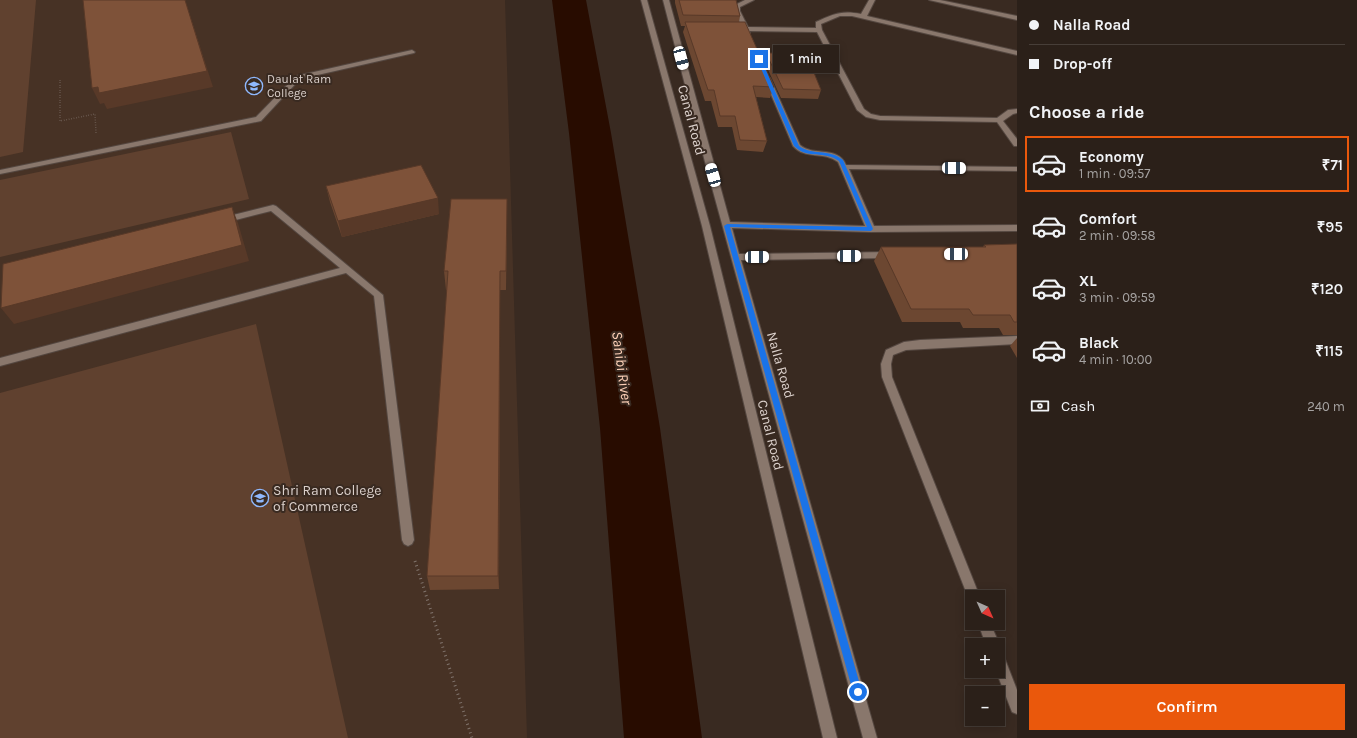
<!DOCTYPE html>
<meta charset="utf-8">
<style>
body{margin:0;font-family:Karla,sans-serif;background:#332822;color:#f1f3f6;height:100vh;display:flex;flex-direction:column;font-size:15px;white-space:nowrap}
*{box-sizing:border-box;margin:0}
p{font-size:13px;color:#a6a3a2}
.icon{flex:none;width:22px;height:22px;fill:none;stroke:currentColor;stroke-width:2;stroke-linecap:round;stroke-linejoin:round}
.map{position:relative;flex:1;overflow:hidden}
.details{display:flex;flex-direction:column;background:#2b2019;width:340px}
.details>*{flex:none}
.banner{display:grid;align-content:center;height:88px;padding:0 12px;background:#2b2019}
.needle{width:26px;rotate:135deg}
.buttons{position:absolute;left:965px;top:590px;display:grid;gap:8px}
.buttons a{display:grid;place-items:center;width:40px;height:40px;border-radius:0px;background:#2b2019;box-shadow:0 2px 10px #0003,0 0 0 1px #473e38;font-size:20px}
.end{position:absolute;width:18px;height:18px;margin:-9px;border:5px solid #1a73e8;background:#fff;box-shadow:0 0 0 2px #fff}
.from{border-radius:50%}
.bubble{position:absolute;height:28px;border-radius:0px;background:#2b2019;box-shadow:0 2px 10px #0003,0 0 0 1px #473e38;font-size:13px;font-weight:600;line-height:28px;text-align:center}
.car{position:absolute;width:12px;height:24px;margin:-12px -6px;border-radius:5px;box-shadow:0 0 3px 1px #0007;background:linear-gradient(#fff 24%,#345 0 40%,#fff 0 76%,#345 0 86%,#fff 0)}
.banner b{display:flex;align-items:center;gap:14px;height:38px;font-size:15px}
.banner b+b{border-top:1px solid #473e38}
.banner i{width:10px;height:10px;background:#f1f3f6}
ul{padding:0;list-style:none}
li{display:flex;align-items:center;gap:12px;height:56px;margin:0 8px 6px;padding:0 4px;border:2px solid transparent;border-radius:0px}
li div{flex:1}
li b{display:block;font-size:15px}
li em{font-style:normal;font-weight:600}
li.current{border-color:#ea580c}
li>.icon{width:36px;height:36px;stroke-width:1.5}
h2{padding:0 12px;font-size:18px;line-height:48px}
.pay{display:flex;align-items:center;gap:10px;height:44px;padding:0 12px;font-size:15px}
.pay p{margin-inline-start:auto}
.button{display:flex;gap:8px;margin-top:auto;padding:8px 12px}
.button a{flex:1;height:46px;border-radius:0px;background:#ea580c;color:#fff;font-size:16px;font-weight:600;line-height:46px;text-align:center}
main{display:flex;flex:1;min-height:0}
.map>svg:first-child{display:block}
.built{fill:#473225}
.green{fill:#60412f}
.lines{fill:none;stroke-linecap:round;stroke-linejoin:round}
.river{fill:#280c00;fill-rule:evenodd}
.minor-casing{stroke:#544740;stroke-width:2}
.path-far1{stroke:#81746d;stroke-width:1.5;stroke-dasharray:0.5 2;stroke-linecap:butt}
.path{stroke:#81746d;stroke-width:3;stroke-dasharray:1 3.5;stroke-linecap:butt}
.minor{fill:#89776c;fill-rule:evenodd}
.wall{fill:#6c4731}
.shaded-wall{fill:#583928}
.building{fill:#7e5239;stroke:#583928}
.route{fill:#1a73e8}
.labels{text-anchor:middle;stroke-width:4;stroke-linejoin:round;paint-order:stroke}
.far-poi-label{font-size:12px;fill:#dbd0cb;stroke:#392a21;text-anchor:start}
.street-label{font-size:14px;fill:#dbd0cb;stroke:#392a21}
.poi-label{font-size:14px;fill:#dbd0cb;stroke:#392a21;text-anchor:start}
.water-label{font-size:15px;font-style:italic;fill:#fcd0b7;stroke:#392a21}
</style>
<main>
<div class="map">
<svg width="1017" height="738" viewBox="0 0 1017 738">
<rect width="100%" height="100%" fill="#392a21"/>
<path class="built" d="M 0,0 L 505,0 L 527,738 L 0,738 Z"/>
<path class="green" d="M 0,0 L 36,0 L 23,152 L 0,157 Z
M 231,132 L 249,199 L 0,257 L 0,180 Z
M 256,324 L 348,738 L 0,738 L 0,393 Z"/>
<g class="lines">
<path class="river" d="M 552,0 L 586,0 L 611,133 L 660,428 L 702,738 L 624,738 L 600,428 L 569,133 Z"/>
<defs>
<path id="minor" d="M 641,0 L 647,0 L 710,226 L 837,738 L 823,738 L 702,226 Z
M 663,0 L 669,0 L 730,222 L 865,226 L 838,162 C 824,151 805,160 793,146 L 764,78 L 767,76 L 770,78 L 800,145 C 814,157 838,145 846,165 L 1017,167 L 1017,171 L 849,169 L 874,226 L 1017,225 L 1017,231 L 871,232 L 732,228 L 739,254 L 890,252 L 894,255 L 890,258 L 741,260 L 877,738 L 863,738 L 705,162 Z
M 745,0 L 754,0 L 740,7 L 740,11 L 748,27 L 816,28 L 816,22 C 833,14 842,10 861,14 L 869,0 L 875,0 L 867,16 L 1017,51 L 1017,55 L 852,16 L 840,16 L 821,24 L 822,30 L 864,109 L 871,114 L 880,116 L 997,118 L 1008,110 L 1017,109 L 1017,113 L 1013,114 L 1003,121 L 1017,139 L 1017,146 L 1014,146 L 997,122 L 880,120 L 866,117 L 857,110 L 817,32 L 750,31 L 750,35 L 746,35 L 743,31 L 738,29 L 742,27 L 734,11 L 735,5 Z
M 929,0 L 940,0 L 1017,16 L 1017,20 Z
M 412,50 L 415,52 L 414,53 L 300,79 L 261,121 L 0,174 L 0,170 L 256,117 L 296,76 Z
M 273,205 L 276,206 L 383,295 L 414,540 L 412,544 L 408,546 L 404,544 L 402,540 L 374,296 L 346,273 L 0,366 L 0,358 L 340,268 L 271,211 L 224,223 L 220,220 L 221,218 Z
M 1017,336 L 1017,344 L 906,350 L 893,355 L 891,364 L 892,377 L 980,597 L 972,597 L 972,602 L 970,601 L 968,597 L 882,377 L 881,364 L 886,350 L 904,342 L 920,340 Z
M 978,623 L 990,623 L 1000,645 L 998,649 L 998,645 L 986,645 Z
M 998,652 L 1003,654 L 1017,690 L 1017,714 L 1012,712 L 996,671 L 998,671 Z"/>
</defs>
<use href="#minor" class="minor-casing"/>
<path class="path-far1" d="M 60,80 L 60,121 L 95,114 L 96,133"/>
<path class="path" d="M 415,561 L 472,738"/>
<use href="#minor" class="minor"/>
</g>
<path class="wall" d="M 675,0 L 736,0 L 740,16 L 739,22 L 774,87 L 770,98 L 756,97 L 767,141 L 763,152 L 737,150 L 732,127 L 718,127 L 711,101 L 705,101 L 683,32 L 685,26 L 681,26 L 675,3 Z
M 766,53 L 821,90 L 818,99 L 781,98 L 764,61 Z
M 326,186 L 439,214 L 342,237 L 330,202 Z
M 507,199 L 506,290 L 500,290 L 499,589 L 430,590 L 427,576 L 447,290 L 446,290 L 444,271 Z
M 1017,244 L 1017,335 L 1003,335 L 999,328 L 963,328 L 960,322 L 902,322 L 874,261 L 881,247 L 983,247 L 984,245 Z
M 1017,338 L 1017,358 L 1010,346 Z"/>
<path class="shaded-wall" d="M 185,0 L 213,87 L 107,109 L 104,103 L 100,104 L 92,88 Z
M 438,198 L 439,214 L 342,237 L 338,221 Z
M 507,199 L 507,218 L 506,290 L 506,271 Z
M 232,207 L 238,223 L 249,261 L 14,324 L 1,308 Z
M 500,271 L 500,290 L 499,589 L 498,576 Z"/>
<path class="building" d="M 83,0 L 185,0 L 207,71 L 99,93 L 98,87 L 92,88 Z
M 679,0 L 736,0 L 740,16 L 683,15 Z
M 685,22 L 745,22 L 774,87 L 753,86 L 767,141 L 740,140 L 735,116 L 720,116 L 714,90 L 708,90 Z
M 766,53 L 806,53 L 821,90 L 783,89 Z
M 421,165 L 438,198 L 338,221 L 326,186 Z
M 451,199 L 507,199 L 506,271 L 500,271 L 498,576 L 427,576 L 448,271 L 444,271 Z
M 232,207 L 242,245 L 1,308 L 3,264 Z
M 1017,244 L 1017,322 L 1014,322 L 1010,315 L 973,315 L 969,309 L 911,309 L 881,247 L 986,247 L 984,245 Z"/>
<path class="route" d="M 759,57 L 761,59 L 799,146 C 813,156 828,148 843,160 L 873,229 L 871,231 L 730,227 L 862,692 L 861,696 L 858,697 L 855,696 L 853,692 L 724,226 L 727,224 L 867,227 L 839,161 C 824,150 808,160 794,146 L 757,59 Z"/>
<defs>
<symbol id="university-ring" viewBox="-11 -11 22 22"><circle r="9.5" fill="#392a21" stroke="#8fb8fd" stroke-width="1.5"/><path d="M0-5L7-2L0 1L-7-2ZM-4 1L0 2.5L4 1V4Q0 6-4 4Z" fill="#8fb8fd"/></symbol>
</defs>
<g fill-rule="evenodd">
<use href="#university-ring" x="244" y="76" width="20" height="20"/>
<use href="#university-ring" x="250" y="488" width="20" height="20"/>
</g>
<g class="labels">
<g class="far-poi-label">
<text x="267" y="83">Daulat Ram<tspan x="267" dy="14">College</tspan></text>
</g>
<g class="street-label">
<text transform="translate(692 120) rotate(75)" y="5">Canal Road</text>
<text transform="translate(781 365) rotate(74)" y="5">Nalla Road</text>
<text transform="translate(771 435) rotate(76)" y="5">Canal Road</text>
</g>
<g class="poi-label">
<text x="273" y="495">Shri Ram College<tspan x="273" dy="16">of Commerce</tspan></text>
</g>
<g class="water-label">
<text transform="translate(622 368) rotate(82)" y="5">Sahibi River</text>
</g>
</g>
</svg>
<div class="buttons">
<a><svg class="needle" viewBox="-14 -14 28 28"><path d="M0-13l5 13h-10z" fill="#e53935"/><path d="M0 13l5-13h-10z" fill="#a6a3a2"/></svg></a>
<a>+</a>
<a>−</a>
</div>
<i class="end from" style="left:858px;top:692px"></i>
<i class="end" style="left:759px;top:59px"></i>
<div class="bubble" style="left:773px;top:45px;width:66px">1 min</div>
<i class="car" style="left:681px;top:58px;rotate:165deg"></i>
<i class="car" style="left:954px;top:168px;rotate:91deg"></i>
<i class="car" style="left:713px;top:175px;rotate:344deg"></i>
<i class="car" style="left:956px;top:254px;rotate:269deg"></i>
<i class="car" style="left:849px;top:256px;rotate:89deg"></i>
<i class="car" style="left:757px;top:257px;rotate:89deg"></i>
</div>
<section class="details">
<div class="banner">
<b><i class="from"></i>Nalla Road</b>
<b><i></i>Drop-off</b>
</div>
<h2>Choose a ride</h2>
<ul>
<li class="current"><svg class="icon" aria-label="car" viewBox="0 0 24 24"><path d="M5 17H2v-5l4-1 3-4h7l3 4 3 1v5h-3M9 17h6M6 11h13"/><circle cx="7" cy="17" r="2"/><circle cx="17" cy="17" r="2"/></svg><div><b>Economy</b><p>1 min · 09:57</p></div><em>₹71</em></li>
<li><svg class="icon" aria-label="car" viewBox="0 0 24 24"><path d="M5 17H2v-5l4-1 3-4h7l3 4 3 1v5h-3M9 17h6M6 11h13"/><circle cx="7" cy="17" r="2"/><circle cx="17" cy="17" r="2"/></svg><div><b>Comfort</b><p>2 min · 09:58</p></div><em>₹95</em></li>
<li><svg class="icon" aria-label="car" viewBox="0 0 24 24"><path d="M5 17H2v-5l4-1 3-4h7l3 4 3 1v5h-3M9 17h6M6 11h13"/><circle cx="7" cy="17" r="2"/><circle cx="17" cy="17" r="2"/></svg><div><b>XL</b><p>3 min · 09:59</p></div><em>₹120</em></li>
<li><svg class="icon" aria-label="car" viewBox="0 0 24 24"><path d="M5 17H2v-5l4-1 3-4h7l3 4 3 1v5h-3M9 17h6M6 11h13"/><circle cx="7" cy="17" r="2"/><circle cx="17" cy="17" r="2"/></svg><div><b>Black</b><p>4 min · 10:00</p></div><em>₹115</em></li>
</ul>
<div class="pay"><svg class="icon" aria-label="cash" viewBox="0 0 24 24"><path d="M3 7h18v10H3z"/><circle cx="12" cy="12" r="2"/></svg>Cash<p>240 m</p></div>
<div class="button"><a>Confirm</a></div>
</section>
</main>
